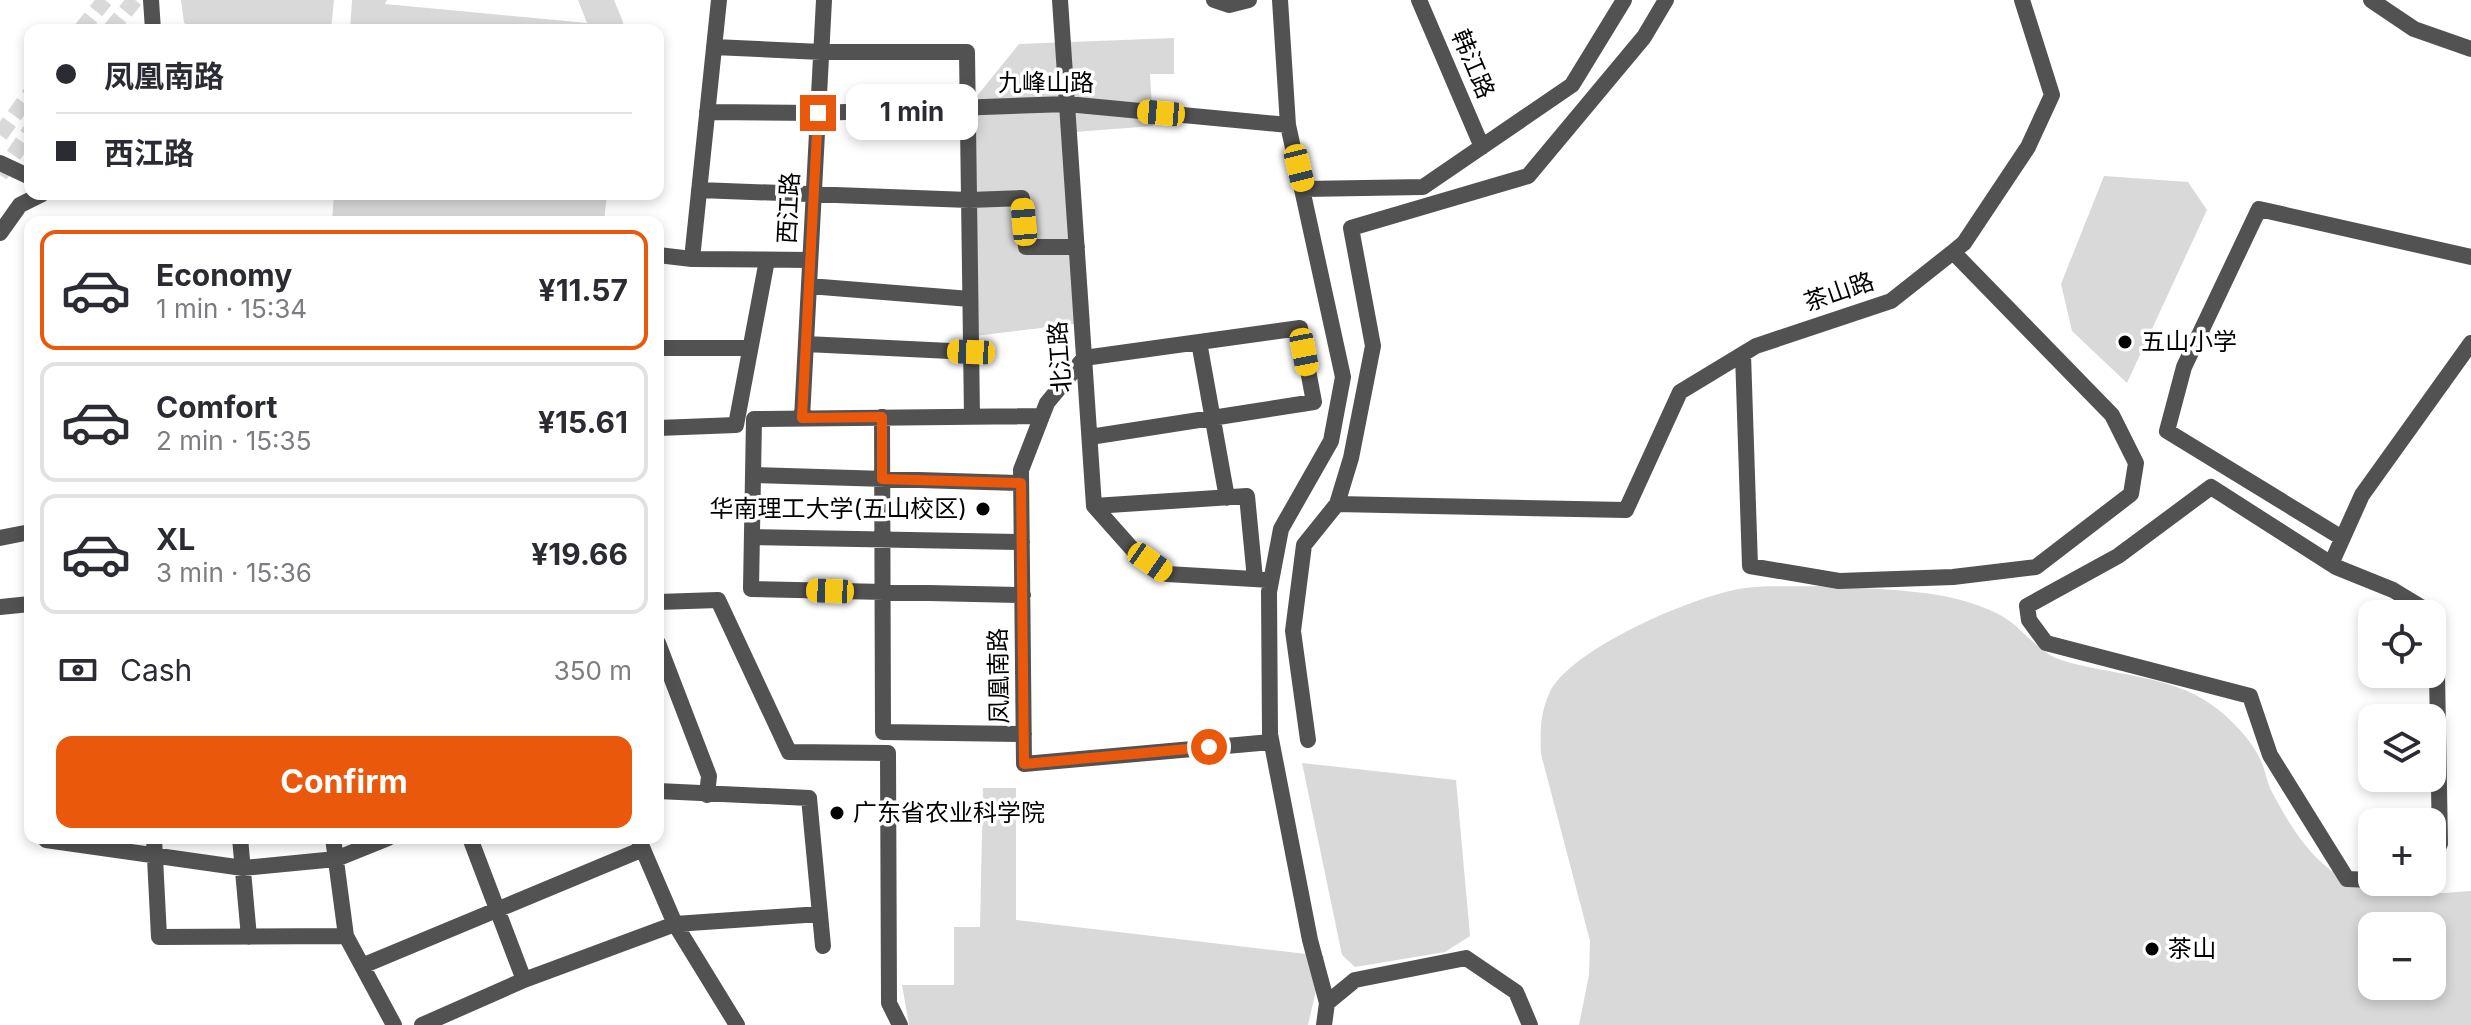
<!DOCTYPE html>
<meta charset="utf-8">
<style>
body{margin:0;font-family:Inter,"Noto Sans SC",sans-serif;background:#f2f2f3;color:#2b2b33;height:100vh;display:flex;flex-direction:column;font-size:30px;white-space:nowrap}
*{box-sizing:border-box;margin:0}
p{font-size:26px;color:#7c7c81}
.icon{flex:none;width:44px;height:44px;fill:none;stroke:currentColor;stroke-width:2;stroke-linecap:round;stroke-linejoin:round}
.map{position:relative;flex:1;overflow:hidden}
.drawer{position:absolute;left:24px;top:216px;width:640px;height:628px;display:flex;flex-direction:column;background:#fff;border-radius:16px;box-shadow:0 4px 12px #0003}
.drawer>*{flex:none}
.top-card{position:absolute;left:24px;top:24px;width:640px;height:176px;border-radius:16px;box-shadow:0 4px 12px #0003;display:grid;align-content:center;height:176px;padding:0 32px;background:#fff}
.controls{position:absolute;left:2358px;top:600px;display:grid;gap:16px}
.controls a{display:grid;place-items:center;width:88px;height:88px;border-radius:16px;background:#fff;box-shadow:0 4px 12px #0003;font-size:40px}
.end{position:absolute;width:36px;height:36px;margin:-18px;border:10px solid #ea580c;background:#fff;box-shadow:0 0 0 4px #fff}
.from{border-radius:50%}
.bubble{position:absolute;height:56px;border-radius:16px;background:#fff;box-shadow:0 4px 12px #0003;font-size:26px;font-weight:700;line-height:56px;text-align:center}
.car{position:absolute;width:24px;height:48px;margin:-24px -12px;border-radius:10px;box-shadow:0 0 6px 2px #0007;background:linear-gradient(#f5c518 24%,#345 0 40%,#f5c518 0 76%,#345 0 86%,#f5c518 0)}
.top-card b{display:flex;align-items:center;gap:28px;height:76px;font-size:30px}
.top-card b+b{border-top:2px solid #e1e1e2}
.top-card i{width:20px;height:20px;background:#2b2b33}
ul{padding:14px 0 0;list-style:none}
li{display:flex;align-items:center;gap:24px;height:120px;margin:0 16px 12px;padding:0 16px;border:4px solid #e1e1e2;border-radius:16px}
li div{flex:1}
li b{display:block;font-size:30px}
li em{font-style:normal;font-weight:700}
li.current{border-color:#ea580c}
li>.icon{width:72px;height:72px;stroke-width:1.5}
.pay{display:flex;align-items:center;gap:20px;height:88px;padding:0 32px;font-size:30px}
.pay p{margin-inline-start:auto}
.cta{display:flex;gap:16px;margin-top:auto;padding:16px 32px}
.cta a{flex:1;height:92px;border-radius:16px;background:#ea580c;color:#fff;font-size:32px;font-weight:700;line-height:92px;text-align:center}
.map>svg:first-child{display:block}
.green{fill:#d9d9d9;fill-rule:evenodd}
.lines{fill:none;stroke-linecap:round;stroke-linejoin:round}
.secondary-tunnel{stroke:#d9d9d9;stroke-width:16;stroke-dasharray:16 8;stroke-linecap:butt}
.street{stroke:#525252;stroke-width:16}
.route{stroke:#ea580c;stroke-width:10}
.poi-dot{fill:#000;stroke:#fff;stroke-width:3}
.labels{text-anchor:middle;stroke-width:7;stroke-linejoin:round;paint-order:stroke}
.street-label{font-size:24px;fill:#000;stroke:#fff}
.poi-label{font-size:24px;fill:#000;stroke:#fff;text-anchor:start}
</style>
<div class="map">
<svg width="2471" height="1025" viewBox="0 0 2471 1025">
<rect width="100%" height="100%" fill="#fff"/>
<path class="green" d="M 181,0 L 334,0 L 331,30 L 197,30 L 184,23 Z
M 352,0 L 387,0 L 385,4 L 587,23 L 578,0 L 614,0 L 623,22 L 622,30 L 350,30 Z
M 1174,38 L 1174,74 L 1150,74 L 1153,126 L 1075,132 L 1090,322 L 975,336 L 964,112 L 1019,44 Z
M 2104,176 L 2188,182 L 2207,210 L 2127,383 L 2072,331 L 2061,284 Z
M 334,194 L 607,194 L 604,222 L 332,222 Z
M 1819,586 C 1876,590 1946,587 1998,614 C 2021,625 2038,653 2061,660 C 2109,675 2171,675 2212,705 C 2230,718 2251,739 2260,759 C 2265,768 2266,779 2270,788 C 2322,890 2362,900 2471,891 L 2471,1025 L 1579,1025 L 1589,975 L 1590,941 L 1541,754 C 1540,733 1540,714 1549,694 C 1568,649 1698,594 1745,588 C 1769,585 1795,587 1819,586 ZM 2372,926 L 2432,926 L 2432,986 L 2372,986 Z
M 1302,763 L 1456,780 L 1470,936 L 1445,952 L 1355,967 L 1342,955 Z
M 983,788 L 1016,788 L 1016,920 L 1324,956 L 1308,1025 L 909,1025 L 902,985 L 954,985 L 954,927 L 980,927 Z"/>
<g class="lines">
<path class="secondary-tunnel" d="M 81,30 L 105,0
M 110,30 L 135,0
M 0,135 L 30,94
M 0,175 L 30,131"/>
<path class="street" d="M 151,0 L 153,30
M 1060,0 L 1094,506 L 1134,551 L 1167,574 L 1271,580
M 1214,0 L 1229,5 L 1249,0
M 1280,0 L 1288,125 L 1343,377 L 1331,441 L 1281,529 L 1269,592 L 1270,734 L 1310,940 L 1327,1003 L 1324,1025
M 1419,0 L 1482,147
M 2371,0 L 2414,29 L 2471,49
M 714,47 L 821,52 L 967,52 L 972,416
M 707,112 L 818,113 L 1067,104 L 1288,125
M 0,163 L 30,177
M 1304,189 L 1423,187 L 1572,85 L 1624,0
M 699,190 L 969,200 L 1022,198 L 1026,247 L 1077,247
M 0,233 L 20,205 L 42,194
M 658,255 L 692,259 L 810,260
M 692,259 L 719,0
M 809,286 L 970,299
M 1199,342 L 1227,498
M 806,344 L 971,352
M 658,348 L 750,348
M 1743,354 L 1750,566 L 1839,581 L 1953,577 L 2036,567 L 2131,494 L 2136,463 L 2112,415 L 1953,252
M 882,417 L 883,732 L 1024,734
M 802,418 L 824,0
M 658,428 L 736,425 L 767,260
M 1090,437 L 1314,402 L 1300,328 L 1084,358 L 1047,403 L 1021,470 L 1024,764 L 1271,742
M 753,475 L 1021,483
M 1337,504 L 1626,510 L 1680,392 L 1756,346 L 1891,301 L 1953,252 L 1964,243 L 2028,147 L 2052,95 L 2022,0
M 1094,506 L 1247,496 L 1255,579
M 752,537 L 1022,542
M 0,538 L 30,532
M 2342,538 L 2167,431 L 2184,367 L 2259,209 L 2471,257
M 2331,564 L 2362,495 L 2471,343
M 1023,595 L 751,589 L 754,419 L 1042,416
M 658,602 L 718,600 L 789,752 L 888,753 L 889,1003 L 900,1025
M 0,607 L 30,604
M 658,643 L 709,776 L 707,795
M 1308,740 L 1293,631 L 1304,545 L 1337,504 L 1351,458 L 1373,346 L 1351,228 L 1528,176 L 1644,37 L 1666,0
M 658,791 L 809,798 L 823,946
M 154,838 L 159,937 L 346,936
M 240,838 L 249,937
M 333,838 L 346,936 L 394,1025
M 470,838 L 524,980
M 638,838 L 675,924 L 737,1025
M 46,840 L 243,868 L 336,859 L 388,838
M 2372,880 L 2347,879 L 2270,755 L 2250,696 L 2046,643 L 2029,620 L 2027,606 L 2118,556 L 2211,487 L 2336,567 L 2393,590 L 2436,616 L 2440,844 L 2432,855
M 2404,882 L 2412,882
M 362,966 L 643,849
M 1327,1003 L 1355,980 L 1466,958 L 1516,992 L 1530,1025
M 422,1025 L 524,980 L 675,924 L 820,914"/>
</g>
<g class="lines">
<path class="route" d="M 818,113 L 802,418 L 882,417 L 882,479 L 1021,483 L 1024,764 L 1209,747"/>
</g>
<g class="poi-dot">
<circle cx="2125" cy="342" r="8"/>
<circle cx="983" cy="509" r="8"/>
<circle cx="837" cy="813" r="8"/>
<circle cx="2152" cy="949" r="8"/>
</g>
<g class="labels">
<g class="street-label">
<text transform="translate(1473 64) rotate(67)" y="8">韩江路</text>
<text x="1046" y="91">九峰山路</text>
<text transform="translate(789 208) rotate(-87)" y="8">西江路</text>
<text transform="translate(1839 292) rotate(-19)" y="8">茶山路</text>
<text transform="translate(1060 357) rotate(-94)" y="8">北江路</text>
<text transform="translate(999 676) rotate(-91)" y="8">凤凰南路</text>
</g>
<g class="poi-label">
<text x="2141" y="350">五山小学</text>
<text x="967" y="517" text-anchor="end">华南理工大学(五山校区)</text>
<text x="853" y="821">广东省农业科学院</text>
<text x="2168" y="957">茶山</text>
</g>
</g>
</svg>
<div class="controls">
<a><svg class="icon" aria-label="locate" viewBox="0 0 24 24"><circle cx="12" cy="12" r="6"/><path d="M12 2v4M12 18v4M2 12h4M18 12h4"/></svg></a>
<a><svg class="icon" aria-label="layers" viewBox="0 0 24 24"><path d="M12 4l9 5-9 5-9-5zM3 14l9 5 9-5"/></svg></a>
<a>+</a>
<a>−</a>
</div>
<i class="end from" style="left:1209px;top:747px"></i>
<i class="end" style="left:818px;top:113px"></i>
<div class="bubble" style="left:846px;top:84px;width:132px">1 min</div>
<i class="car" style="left:1161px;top:113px;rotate:275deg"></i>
<i class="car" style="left:1299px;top:168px;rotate:166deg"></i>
<i class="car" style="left:1024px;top:222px;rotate:355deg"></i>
<i class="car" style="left:971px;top:352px;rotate:272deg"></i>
<i class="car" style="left:1304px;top:352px;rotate:169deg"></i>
<i class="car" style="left:1150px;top:562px;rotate:125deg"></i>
<i class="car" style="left:830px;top:591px;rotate:272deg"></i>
<div class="top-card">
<b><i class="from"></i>凤凰南路</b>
<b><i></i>西江路</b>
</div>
<section class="drawer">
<ul>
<li class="current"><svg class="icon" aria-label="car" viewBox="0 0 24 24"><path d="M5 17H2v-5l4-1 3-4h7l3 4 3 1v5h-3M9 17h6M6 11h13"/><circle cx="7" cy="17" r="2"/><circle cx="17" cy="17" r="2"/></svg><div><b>Economy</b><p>1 min · 15:34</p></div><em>¥11.57</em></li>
<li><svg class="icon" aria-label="car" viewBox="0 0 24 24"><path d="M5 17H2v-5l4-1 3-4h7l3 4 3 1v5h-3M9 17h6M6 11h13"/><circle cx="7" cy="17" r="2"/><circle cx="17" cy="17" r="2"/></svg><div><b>Comfort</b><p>2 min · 15:35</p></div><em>¥15.61</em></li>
<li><svg class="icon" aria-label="car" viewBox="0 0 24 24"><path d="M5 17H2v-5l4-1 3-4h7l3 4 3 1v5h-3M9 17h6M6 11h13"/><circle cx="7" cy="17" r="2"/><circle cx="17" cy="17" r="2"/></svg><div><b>XL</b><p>3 min · 15:36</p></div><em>¥19.66</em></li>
</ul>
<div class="pay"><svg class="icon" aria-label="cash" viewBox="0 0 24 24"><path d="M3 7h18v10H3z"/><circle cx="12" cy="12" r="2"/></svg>Cash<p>350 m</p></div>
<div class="cta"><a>Confirm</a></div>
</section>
</div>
